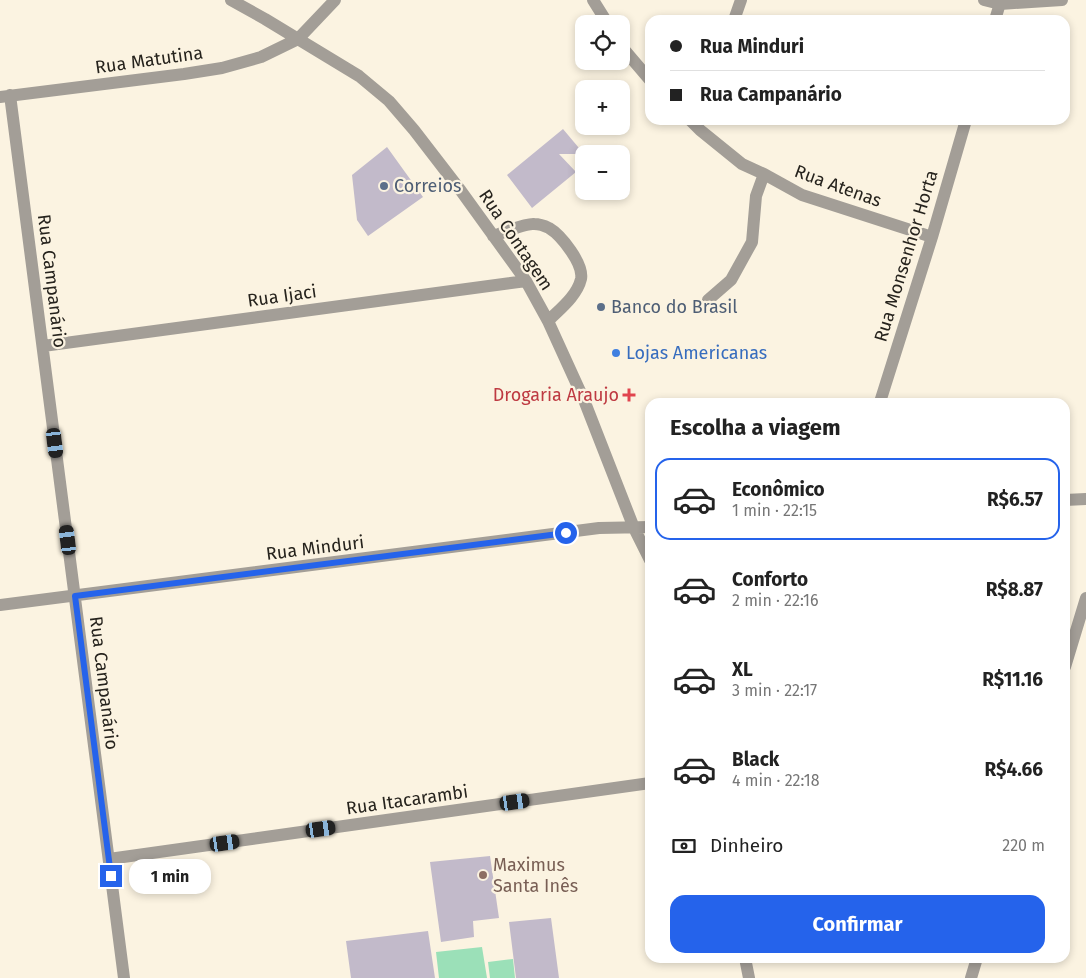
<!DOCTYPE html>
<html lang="pt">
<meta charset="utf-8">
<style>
body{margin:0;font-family:"Fira Sans",sans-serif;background:#f6f6f6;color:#222;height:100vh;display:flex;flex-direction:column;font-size:19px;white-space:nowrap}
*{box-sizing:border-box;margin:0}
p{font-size:16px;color:#767676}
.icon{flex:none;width:28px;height:28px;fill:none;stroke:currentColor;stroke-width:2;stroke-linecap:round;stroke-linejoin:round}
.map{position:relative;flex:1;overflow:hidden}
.sheet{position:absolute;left:645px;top:398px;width:425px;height:565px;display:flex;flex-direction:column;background:#fff;border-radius:15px;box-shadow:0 2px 8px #0003}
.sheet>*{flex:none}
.guide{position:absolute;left:645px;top:15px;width:425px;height:110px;border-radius:15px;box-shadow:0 2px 8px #0003;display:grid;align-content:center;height:110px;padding:0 25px;background:#fff}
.fabs{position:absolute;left:575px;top:15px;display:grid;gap:10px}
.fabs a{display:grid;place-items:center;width:55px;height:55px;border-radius:10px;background:#fff;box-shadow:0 2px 8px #0003;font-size:25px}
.end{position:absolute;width:22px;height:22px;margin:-11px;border:6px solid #2563eb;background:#fff;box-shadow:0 0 0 2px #fff}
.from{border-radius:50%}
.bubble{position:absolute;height:35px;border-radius:15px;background:#fff;box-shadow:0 2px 8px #0003;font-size:16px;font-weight:700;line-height:35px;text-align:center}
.car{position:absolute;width:15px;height:30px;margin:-15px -8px;border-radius:6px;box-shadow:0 0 4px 1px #0007;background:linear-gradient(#222 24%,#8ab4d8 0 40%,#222 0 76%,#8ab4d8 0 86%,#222 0)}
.guide b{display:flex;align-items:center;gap:18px;height:48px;font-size:19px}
.guide b+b{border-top:1px solid #e0e0e0}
.guide i{width:12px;height:12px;background:#222}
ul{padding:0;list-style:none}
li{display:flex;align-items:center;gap:15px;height:82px;margin:0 10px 8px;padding:0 15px;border:2px solid transparent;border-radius:15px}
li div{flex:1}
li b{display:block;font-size:19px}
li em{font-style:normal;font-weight:700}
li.active{border-color:#2563eb}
li>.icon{width:45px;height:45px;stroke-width:1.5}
h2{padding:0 25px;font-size:22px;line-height:60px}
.pay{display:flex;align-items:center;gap:12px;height:55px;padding:0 25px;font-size:19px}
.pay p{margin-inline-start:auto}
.cta{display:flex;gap:10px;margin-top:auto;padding:10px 25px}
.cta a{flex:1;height:58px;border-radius:15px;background:#2563eb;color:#fff;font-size:20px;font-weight:700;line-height:58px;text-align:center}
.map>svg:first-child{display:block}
.green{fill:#9be0b8}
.building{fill:#c2baca}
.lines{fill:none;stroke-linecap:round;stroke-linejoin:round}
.minor{stroke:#a39e97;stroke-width:12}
.route{stroke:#2563eb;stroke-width:6}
.service-dot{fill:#5c6f8a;stroke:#fbf3e1;stroke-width:2}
.shop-dot{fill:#3f7fe0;stroke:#fbf3e1;stroke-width:2}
.health-dot{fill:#e0444e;stroke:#fbf3e1;stroke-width:2}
.education-dot{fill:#8d6e63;stroke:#fbf3e1;stroke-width:2}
.labels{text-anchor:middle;stroke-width:4.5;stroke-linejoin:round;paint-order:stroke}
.street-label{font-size:18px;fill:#26231d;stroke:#fbf3e1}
.service-label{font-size:18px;fill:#4e5e75;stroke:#fbf3e1;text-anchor:start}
.shop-label{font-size:18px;fill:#366cbe;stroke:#fbf3e1;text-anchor:start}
.health-label{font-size:18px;fill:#be3a42;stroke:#fbf3e1;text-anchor:end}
.education-label{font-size:18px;fill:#785e54;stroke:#fbf3e1;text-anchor:start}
</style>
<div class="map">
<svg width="1086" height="978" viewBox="0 0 1086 978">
<rect width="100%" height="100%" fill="#fbf3e1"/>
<path class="green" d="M 482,947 L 487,978 L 439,978 L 436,952 Z
M 513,959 L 515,978 L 490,978 L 488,962 Z"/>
<path class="building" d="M 563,129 L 584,154 L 559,154 L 576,172 L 532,208 L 507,175 Z
M 387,147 L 423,197 L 368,236 L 357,220 L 352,175 Z
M 490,856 L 499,918 L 473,921 L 474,937 L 441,942 L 430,862 Z
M 551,918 L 559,978 L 516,978 L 509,922 Z
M 428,931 L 435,978 L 351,978 L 346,941 Z"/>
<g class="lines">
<path class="minor" d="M 231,0 L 265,19 L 359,76 L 389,101 L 414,130 L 461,191 L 526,281 L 548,321 L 584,400 L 634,528 L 650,560
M 593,0 L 608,24
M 984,0 L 1000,4 L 1062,0
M 734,20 L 741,0
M 995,20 L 1001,0
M 621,46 L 650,80
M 10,95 L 124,978
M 0,97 L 184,74 L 222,68 L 261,57 L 298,39 L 335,0
M 690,120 L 700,130 L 742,164 L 764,174 L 802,195 L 932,237
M 493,236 C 503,233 525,223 534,224 C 539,224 545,226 549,228 C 561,235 584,264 581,279 C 577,296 560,309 548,321
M 708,300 L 731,280 L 752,242 L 756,196 L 764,174
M 43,346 L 526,281
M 880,402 L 932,237 L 966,120
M 1065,500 L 1086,499
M 0,605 L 599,528 L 650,527
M 1065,667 L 1086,598
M 109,859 L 650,783
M 745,958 L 749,978
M 971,978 L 977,958"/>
</g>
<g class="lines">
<path class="route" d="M 111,876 L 75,596 L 566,533"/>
</g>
<g class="service-dot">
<circle cx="384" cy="186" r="5"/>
<circle cx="601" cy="307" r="5"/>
</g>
<circle class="shop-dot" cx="616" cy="353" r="5"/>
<path class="health-dot" d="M626.5 387.5h5v5h5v5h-5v5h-5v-5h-5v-5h5z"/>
<circle class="education-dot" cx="483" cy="875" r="5"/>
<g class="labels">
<g class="street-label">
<text transform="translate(149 60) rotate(-8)" y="6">Rua Matutina</text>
<text transform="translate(838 186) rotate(20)" y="6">Rua Atenas</text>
<text transform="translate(516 240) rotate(56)" y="6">Rua Contagem</text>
<text transform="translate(906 256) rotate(-73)" y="6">Rua Monsenhor Horta</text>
<text transform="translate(52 281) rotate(83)" y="6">Rua Campanário</text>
<text transform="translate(282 296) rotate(-8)" y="6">Rua Ijaci</text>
<text transform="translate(315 548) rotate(-7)" y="6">Rua Minduri</text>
<text transform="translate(104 683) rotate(83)" y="6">Rua Campanário</text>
<text transform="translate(407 800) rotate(-8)" y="6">Rua Itacarambi</text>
</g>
<g class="service-label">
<text x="394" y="192">Correios</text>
<text x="611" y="313">Banco do Brasil</text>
</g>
<g class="shop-label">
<text x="626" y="359">Lojas Americanas</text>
</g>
<g class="health-label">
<text x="619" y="401">Drogaria Araujo</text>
</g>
<g class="education-label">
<text x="493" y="871">Maximus<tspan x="493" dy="21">Santa Inês</tspan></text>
</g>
</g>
</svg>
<div class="fabs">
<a><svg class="icon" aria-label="locate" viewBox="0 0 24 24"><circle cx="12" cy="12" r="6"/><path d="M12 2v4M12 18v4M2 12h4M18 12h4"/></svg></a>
<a>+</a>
<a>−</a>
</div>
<i class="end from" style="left:566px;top:533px"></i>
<i class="end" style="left:111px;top:876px"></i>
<div class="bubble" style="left:129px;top:859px;width:82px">1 min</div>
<i class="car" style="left:55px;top:443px;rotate:173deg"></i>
<i class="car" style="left:68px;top:540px;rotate:353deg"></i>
<i class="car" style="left:515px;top:802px;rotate:82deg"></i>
<i class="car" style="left:321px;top:829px;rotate:82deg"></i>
<i class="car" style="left:225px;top:843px;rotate:82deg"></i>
<div class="guide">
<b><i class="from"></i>Rua Minduri</b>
<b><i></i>Rua Campanário</b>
</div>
<section class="sheet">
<h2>Escolha a viagem</h2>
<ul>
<li class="active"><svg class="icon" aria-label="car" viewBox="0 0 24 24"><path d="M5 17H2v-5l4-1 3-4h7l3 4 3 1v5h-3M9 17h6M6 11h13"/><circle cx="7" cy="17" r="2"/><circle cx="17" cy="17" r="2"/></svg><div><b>Econômico</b><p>1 min · 22:15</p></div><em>R$6.57</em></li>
<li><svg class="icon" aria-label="car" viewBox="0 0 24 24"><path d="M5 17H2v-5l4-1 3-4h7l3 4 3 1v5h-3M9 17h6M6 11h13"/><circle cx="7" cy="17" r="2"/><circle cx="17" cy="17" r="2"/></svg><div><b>Conforto</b><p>2 min · 22:16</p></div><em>R$8.87</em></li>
<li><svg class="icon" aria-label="car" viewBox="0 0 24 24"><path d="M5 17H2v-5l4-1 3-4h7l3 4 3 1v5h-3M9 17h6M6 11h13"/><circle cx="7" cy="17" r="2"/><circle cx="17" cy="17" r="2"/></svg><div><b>XL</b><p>3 min · 22:17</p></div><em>R$11.16</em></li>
<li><svg class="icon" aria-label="car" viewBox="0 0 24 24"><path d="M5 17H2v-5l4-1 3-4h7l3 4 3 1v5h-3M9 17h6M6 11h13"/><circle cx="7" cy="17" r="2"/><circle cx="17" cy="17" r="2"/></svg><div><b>Black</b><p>4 min · 22:18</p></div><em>R$4.66</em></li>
</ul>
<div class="pay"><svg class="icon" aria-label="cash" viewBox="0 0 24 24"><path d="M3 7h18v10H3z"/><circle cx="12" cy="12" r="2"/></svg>Dinheiro<p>220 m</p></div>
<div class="cta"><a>Confirmar</a></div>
</section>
</div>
